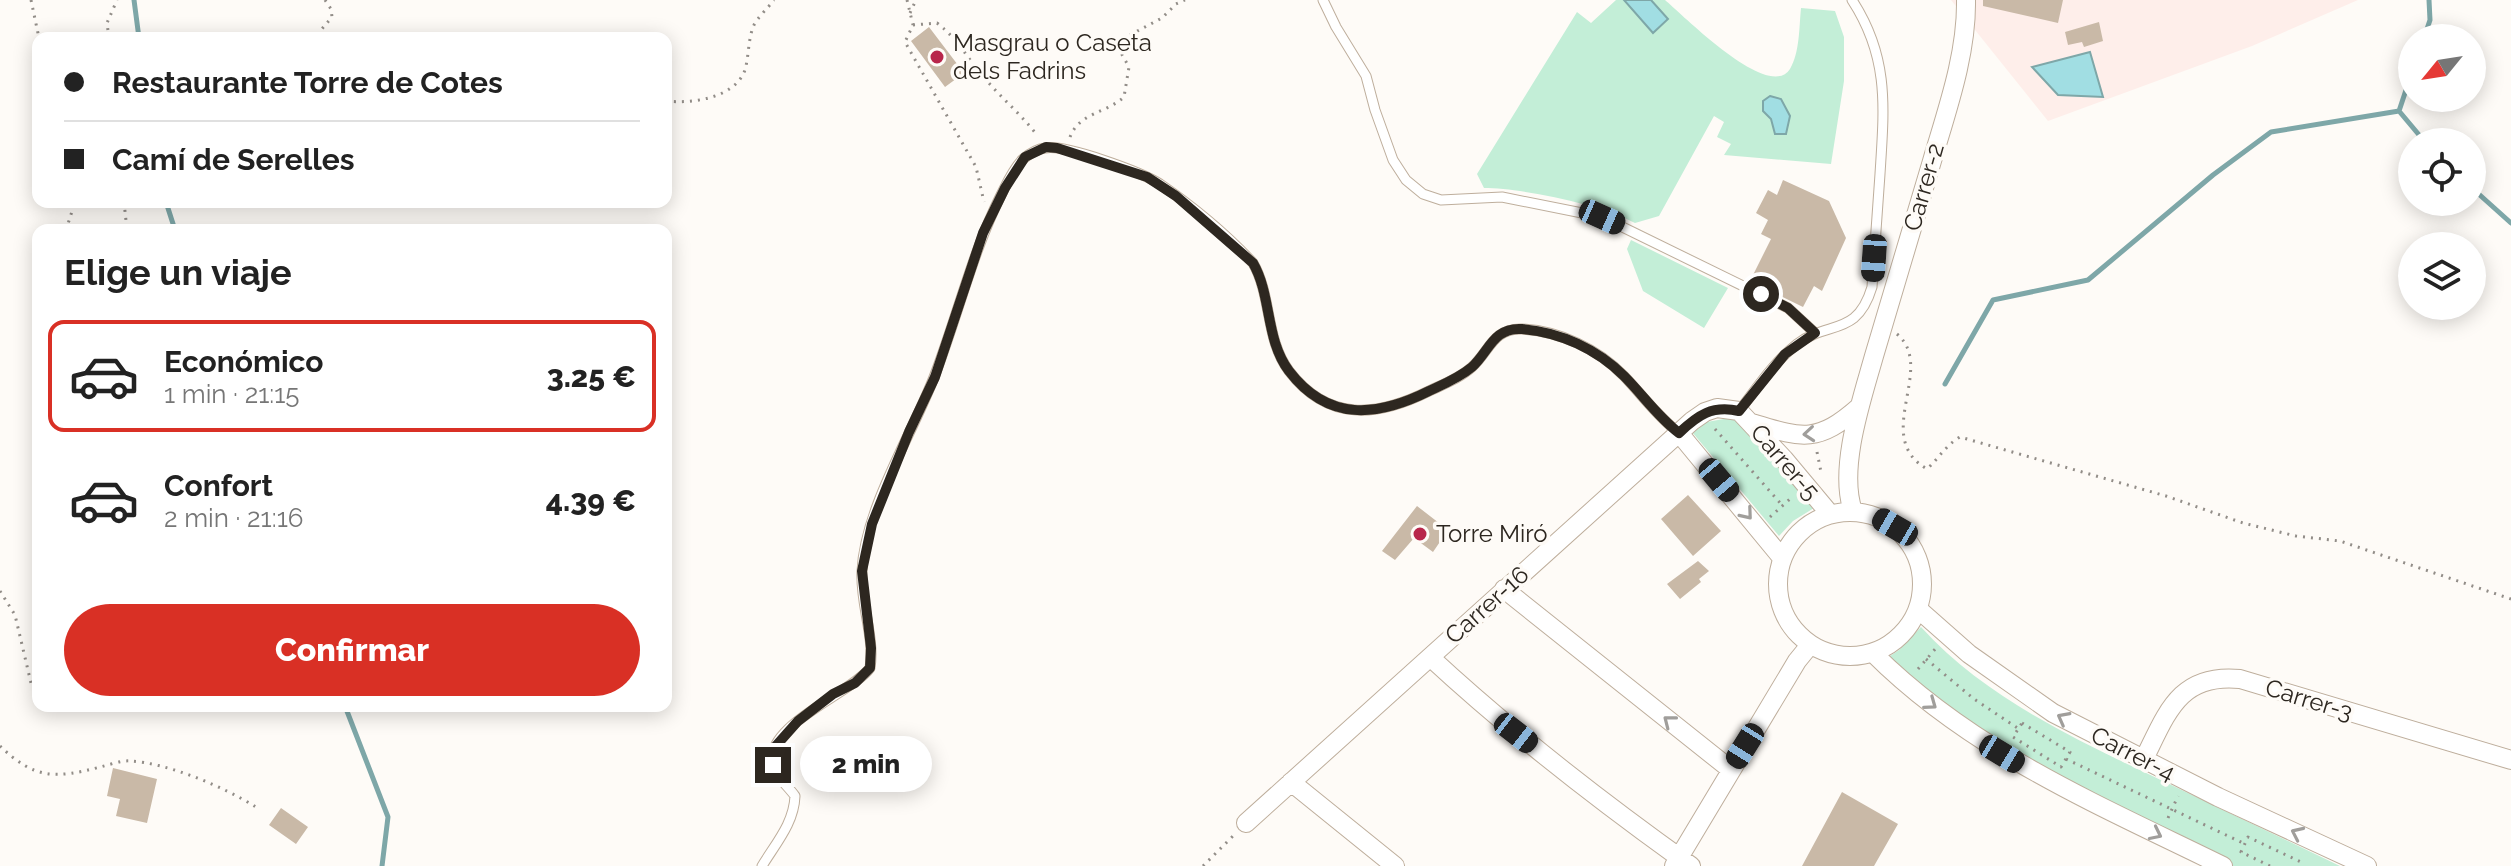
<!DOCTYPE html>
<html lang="es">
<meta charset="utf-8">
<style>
body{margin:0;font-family:Raleway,sans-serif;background:#f2f2f2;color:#222;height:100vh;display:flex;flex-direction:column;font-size:30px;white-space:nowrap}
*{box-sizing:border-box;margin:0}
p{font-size:26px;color:#767676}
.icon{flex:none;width:44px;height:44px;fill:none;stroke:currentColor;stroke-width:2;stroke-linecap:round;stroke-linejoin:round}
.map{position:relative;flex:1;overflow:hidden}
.drawer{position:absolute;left:32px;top:224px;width:640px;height:488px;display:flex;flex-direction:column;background:#fff;border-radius:16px;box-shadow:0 4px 20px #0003}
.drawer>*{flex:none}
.guide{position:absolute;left:32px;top:32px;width:640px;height:176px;border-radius:16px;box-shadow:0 4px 20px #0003;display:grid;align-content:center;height:176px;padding:0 32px;background:#fff}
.needle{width:52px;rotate:240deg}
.tools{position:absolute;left:2398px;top:24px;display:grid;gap:16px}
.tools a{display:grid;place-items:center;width:88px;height:88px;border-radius:50%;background:#fff;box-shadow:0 4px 20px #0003;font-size:40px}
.end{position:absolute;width:36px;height:36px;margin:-18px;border:10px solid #2d2720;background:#fff;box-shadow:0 0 0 4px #fff}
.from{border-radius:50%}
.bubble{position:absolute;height:56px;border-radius:28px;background:#fff;box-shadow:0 4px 20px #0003;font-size:26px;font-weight:800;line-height:56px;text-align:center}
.car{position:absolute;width:24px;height:48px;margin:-24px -12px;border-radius:10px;box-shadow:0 0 6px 2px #0007;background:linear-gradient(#222 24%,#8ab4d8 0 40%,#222 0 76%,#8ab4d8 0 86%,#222 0)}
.guide b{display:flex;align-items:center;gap:28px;height:76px;font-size:30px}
.guide b+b{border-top:2px solid #e0e0e0}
.guide i{width:20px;height:20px;background:#222}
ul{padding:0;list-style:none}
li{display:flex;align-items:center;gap:24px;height:112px;margin:0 16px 12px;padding:0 16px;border:4px solid transparent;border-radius:16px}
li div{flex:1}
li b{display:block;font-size:30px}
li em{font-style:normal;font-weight:800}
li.active{border-color:#d93025}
li>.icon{width:72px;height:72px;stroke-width:1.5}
h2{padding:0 32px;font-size:36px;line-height:96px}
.cta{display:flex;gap:16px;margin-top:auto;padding:16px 32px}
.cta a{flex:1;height:92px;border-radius:48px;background:#d93025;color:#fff;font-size:32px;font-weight:800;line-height:92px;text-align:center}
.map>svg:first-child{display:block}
.industrial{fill:#feeeea}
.green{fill:#c3eed7}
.water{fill:#a1dee3;stroke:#7ea7a8;stroke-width:2}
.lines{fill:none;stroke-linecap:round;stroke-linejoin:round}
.stream{stroke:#7ea7a8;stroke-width:5}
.building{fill:#c9b9a7}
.lane-casing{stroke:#beae9c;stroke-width:11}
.street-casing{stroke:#beae9c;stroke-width:20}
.path{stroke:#928d88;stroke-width:3;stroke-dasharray:2 6;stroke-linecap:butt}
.lane{stroke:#fff;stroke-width:9}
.street{stroke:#fff;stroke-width:18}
.oneway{stroke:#a09e9b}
.route{stroke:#2d2720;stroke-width:10}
.poi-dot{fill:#b8264b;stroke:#fefbf7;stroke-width:3}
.labels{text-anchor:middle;stroke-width:7;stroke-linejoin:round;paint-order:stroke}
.poi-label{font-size:24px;fill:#2d2720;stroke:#fefbf7;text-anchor:start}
.street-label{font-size:24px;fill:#2d2720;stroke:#fefbf7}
</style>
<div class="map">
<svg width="2511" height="866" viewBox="0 0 2511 866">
<rect width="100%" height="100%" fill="#fefbf7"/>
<path class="industrial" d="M 1951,0 L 2358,0 L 2252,46 L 2048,121 Z"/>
<path class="green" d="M 1616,0 L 1665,0 C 1684,16 1769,102 1790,69 C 1800,52 1799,27 1801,8 L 1835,11 L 1844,37 L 1844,81 L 1831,164 L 1724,155 L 1731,144 L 1717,137 L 1724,122 L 1714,116 L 1659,216 L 1635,223 C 1602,205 1522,188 1484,188 L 1477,174 L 1577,12 L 1591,23 Z
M 1631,240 L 1728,288 L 1704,328 L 1643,291 L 1627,249 Z
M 1735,417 L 1814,508 L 1793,521 L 1779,536 L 1692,432 L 1701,423 Z
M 1921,627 C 1986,699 2079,741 2165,782 C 2223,810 2282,838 2340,866 L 2231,866 L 2134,819 L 1965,721 L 1887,658 L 1899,650 Z"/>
<path class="water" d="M 1624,0 L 1651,0 L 1668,19 L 1653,33 Z
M 2090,52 L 2103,97 L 2058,95 L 2032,67 Z
M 1770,96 L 1781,99 L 1790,116 L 1786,134 L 1775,134 L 1771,119 L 1763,111 L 1763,101 Z"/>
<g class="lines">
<path class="stream" d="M 134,0 L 139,38
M 2424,38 L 2430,20 L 2429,0
M 2399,111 L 2412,72
M 2399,111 L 2425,142
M 2472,188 L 2511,223
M 166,202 L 175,230
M 1945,384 L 1993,300 L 2088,280 L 2213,175 L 2271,132 L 2399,111
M 345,706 L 388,817 L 382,866"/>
</g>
<path class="building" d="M 1983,0 L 2063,0 L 2058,23 L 1983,6 Z
M 2099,22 L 2103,41 L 2084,47 L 2082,42 L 2068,45 L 2065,32 Z
M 929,27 L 964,73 L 945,87 L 911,41 Z
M 1783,180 L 1829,201 L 1846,238 L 1822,291 L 1814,286 L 1803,307 L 1750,281 L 1771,239 L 1761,234 L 1768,220 L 1756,213 L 1768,190 L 1777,195 Z
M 1688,495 L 1721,531 L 1693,556 L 1661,519 Z
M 1417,506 L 1448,530 L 1433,552 L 1414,538 L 1395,560 L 1382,551 Z
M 1698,561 L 1709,571 L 1699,579 L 1701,582 L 1680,599 L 1667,584 Z
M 113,768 L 157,779 L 147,823 L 116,816 L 120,799 L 107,796 Z
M 1842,792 L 1898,824 L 1874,866 L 1802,866 Z
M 281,808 L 308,827 L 296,844 L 269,825 Z"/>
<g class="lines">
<defs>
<path id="lane" d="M 1323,0 L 1336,27 L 1366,76 L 1375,110 L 1393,160 L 1406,180 L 1423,194 L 1441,200 L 1502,197 L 1602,217 L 1788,308 L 1815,333
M 1739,411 C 1757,388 1774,362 1797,344 C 1829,320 1857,337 1872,287 C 1875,249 1877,212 1880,174 C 1884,109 1890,58 1852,0
M 762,866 C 776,843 794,823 795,796 C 788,786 776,777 773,765 C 762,726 852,693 870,668 C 875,636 860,604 862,571 C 865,507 914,432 936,372 C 958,314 973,251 1001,195 C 1007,183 1013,169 1023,159 C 1029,154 1037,149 1045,148 C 1065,144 1141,172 1160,184 C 1192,206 1226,234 1253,263 C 1272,296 1265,339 1289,371 C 1328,422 1377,417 1429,391 C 1444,384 1460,378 1472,367 C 1489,352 1493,328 1522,329 C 1560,331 1598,349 1624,376 C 1643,396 1657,416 1679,433"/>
<path id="street" d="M 1752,423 C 1802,438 1817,444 1859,407
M 1679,433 L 1782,558
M 1853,511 C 1838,468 1862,399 1874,356 C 1893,291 1913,226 1932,161 C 1947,110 1967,54 1966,0
M1778 584a72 72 0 1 1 144 0a72 72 0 1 1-144 0Z
M 1504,589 L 1730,769
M 1918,609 L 1969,654 L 2053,713 L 2218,797 L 2367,866
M 1873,653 C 1972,752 2099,805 2223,866
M 1430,657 C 1512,733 1600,801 1691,866
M 2144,759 C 2167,713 2179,673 2240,679 L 2511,760
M 1291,782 L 1395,866
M 1246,823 L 1692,421 L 1705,412 L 1717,408 L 1739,411 L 1784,459 L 1830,514
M 1674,866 L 1797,661 L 1810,645"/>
</defs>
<use href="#lane" class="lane-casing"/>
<use href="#street" class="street-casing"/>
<path class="path" d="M 31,0 L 39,38
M 325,0 L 331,9 L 332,17 L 321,30 L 325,38
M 907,0 L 913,25 L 905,42 L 976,167 L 984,202
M 910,13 L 916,0
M 913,25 L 937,23 C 960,41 964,54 982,75 C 999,96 1020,113 1037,135
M 109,38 L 107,23 L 117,0
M 666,101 C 692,104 735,98 745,70 C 749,56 748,38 754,25 C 758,17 768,8 774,0
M 1070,137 C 1080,112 1105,114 1124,97 L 1129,67 L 1121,53 L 1128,36 L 1162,18 L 1176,4 L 1185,0
M 124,202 L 127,230
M 66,230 L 75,202
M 1897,334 C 1937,368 1871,437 1927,469 C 1939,458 1946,445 1960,437 L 2166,496 L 2243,523 L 2296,536 L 2340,541 L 2511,599
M 1715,429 L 1781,504
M 1817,452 L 1821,472 L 1818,474
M 1770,517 L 1791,498
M 0,591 L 15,615 L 31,683
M 1926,659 L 1974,699 L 2019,729
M 1918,669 L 1937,647
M 2022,723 L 2070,752 L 2061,767 L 2013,737 Z
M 0,746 C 34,779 55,779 100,767 C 109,765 121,760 130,761 C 168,763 224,787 256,807
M 2066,759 L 2245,844
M 2168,818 L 2178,796
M 1203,866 L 1234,835
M 2270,866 L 2241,852 L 2248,837 L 2301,862 L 2299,866"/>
<use href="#lane" class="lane"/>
<use href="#street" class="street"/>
</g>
<defs><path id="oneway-chevron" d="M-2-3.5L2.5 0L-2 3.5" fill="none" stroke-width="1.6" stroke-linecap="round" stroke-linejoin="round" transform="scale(2)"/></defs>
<g class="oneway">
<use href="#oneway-chevron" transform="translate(1809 434) rotate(175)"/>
<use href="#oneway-chevron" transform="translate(1747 514) rotate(50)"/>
<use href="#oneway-chevron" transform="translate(1931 704) rotate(36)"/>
<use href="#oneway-chevron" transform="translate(2063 718) rotate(-152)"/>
<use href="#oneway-chevron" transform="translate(1669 721) rotate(-142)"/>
<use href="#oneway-chevron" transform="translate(2297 833) rotate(-155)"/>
<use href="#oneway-chevron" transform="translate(2156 834) rotate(26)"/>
</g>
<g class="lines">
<path class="route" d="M 773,765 L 774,748 L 798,721 L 833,694 L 855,683 L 870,668 L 871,648 L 862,571 L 872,524 L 909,432 L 935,377 L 983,233 L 1005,188 L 1025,157 L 1046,147 L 1057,148 L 1147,177 L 1176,196 L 1253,263 C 1272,296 1265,339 1289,371 C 1328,422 1377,417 1429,391 C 1444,384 1459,378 1472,367 C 1489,352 1493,327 1522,329 C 1560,332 1597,349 1624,376 C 1643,395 1657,416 1679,433 C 1698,415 1712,405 1739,411 L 1785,354 L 1815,333 L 1788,308 L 1761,294"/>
</g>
<g class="poi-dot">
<circle cx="937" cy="57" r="8"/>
<circle cx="1420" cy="534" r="8"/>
</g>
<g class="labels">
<g class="poi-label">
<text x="953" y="51">Masgrau o Caseta<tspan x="953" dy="28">dels Fadrins</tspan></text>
<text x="1436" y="542">Torre Miró</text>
</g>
<g class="street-label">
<text transform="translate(1924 187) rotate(-74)" y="8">Carrer-2</text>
<text transform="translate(1785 462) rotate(49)" y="8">Carrer-5</text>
<text transform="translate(1487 605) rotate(-42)" y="8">Carrer-16</text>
<text transform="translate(2309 700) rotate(17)" y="8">Carrer-3</text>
<text transform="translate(2133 754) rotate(27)" y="8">Carrer-4</text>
</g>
</g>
</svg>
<div class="tools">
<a><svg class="needle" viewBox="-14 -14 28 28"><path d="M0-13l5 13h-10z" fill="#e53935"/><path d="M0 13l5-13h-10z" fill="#767676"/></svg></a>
<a><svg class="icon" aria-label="locate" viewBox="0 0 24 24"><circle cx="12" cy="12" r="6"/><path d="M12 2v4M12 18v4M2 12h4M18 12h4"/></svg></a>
<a><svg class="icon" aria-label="layers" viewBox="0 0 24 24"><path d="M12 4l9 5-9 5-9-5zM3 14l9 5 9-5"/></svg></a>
</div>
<i class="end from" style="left:1761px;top:294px"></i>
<i class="end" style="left:773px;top:765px"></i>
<div class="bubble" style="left:800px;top:736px;width:132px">2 min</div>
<i class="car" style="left:1602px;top:217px;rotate:114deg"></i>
<i class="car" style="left:1874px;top:258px;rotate:184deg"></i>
<i class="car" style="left:1719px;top:480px;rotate:140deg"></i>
<i class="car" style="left:1895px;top:527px;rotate:300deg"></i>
<i class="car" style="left:1516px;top:733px;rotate:128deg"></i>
<i class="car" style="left:1745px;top:746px;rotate:212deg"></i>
<i class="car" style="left:2002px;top:754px;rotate:121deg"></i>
<div class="guide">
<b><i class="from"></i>Restaurante Torre de Cotes</b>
<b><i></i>Camí de Serelles</b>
</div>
<section class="drawer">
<h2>Elige un viaje</h2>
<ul>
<li class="active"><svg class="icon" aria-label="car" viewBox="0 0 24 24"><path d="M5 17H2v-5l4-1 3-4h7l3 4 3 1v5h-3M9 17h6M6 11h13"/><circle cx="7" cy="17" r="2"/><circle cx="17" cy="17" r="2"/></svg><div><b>Económico</b><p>1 min · 21:15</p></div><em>3.25 €</em></li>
<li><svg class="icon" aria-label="car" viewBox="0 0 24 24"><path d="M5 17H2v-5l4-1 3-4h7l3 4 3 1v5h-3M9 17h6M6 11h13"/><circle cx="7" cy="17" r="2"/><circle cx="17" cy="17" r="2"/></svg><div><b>Confort</b><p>2 min · 21:16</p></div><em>4.39 €</em></li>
</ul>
<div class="cta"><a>Confirmar</a></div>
</section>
</div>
